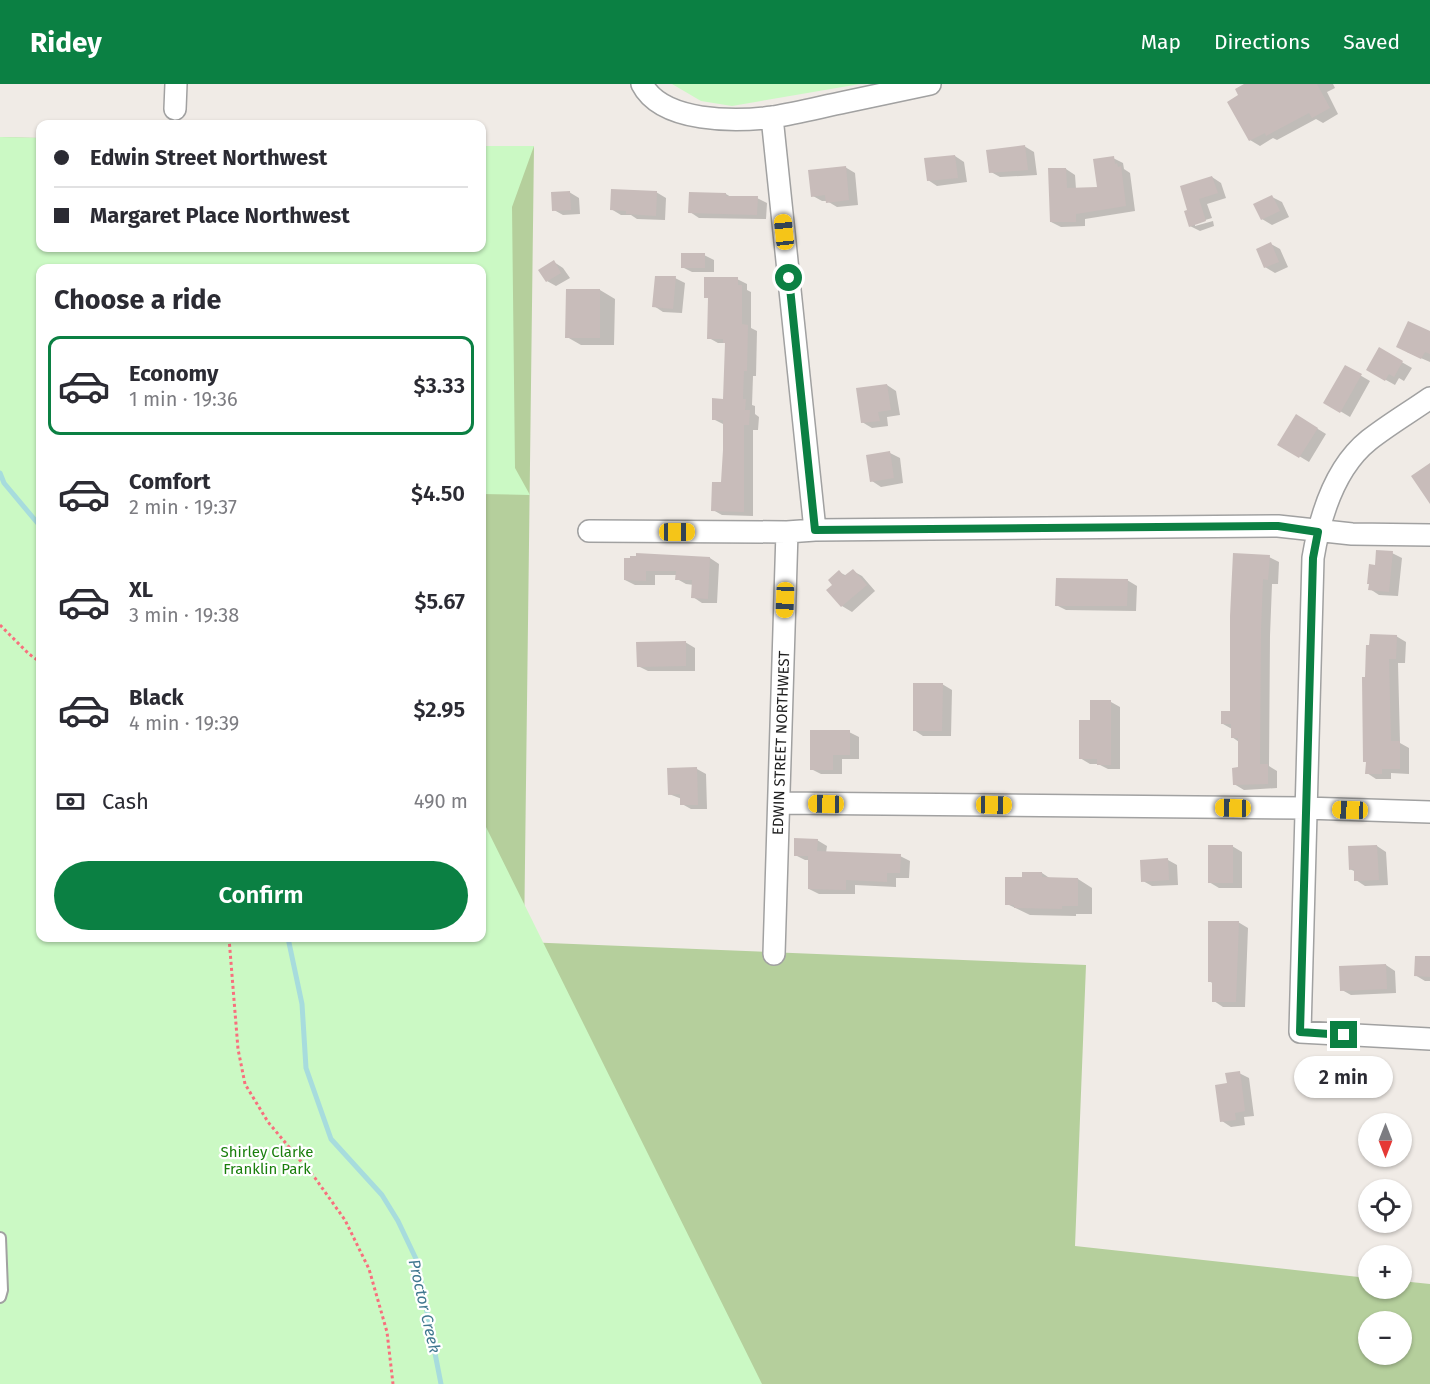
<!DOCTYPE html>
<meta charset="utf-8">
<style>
body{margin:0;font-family:"Fira Sans",sans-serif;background:#f7f7f7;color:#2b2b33;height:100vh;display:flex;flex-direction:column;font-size:22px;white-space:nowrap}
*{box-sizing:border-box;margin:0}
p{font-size:20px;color:#7c7c81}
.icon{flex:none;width:33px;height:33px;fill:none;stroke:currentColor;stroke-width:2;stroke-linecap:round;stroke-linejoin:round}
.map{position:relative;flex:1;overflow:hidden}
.drawer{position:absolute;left:36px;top:180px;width:450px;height:678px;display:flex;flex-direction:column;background:#fff;border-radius:12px;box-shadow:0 2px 4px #0004}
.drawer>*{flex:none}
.top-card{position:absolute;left:36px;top:36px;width:450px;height:132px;border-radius:12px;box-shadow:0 2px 4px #0004;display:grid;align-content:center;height:132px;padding:0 18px;background:#fff}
.needle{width:39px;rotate:180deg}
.buttons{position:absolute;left:1358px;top:1029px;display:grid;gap:12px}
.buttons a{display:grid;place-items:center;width:54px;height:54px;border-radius:50%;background:#fff;box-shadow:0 2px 4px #0004;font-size:30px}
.end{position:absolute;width:27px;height:27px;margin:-14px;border:8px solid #0b8043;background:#fff;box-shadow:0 0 0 3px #fff}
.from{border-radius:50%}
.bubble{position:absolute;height:42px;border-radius:21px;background:#fff;box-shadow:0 2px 4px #0004;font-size:20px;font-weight:600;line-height:42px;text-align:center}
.car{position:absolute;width:18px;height:36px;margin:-18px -9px;border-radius:8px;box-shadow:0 0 4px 2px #0007;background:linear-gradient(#f5c518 24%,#345 0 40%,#f5c518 0 76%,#345 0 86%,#f5c518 0)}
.top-card b{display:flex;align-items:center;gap:21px;height:57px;font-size:22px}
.top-card b+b{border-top:2px solid #e1e1e2}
.top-card i{width:15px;height:15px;background:#2b2b33}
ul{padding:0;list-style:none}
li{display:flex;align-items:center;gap:18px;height:99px;margin:0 12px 9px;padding:0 6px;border:3px solid transparent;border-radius:12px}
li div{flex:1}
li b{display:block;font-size:22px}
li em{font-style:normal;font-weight:600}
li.active{border-color:#0b8043}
li>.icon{width:54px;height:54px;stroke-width:1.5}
h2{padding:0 18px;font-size:27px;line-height:72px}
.pay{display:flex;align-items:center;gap:15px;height:66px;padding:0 18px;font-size:22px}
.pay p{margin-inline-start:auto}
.button{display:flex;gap:12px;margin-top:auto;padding:12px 18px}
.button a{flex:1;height:69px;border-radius:36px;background:#0b8043;color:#fff;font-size:24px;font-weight:600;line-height:69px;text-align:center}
header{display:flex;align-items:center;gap:36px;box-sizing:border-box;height:84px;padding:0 30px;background:#0b8043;color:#fff}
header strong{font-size:28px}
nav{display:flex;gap:33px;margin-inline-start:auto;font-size:21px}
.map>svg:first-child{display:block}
.forest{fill:#b5cf9c;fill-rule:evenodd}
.park{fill:#cbf9c4}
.shadow{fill:#0003}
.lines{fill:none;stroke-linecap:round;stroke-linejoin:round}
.stream{stroke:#a7dcdd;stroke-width:5}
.building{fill:#c8bcba}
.lane-casing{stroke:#a1a1a1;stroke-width:14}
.street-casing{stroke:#a1a1a1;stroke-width:24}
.path{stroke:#f86f7d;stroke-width:3;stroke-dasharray:3 3;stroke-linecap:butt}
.lane{stroke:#fff;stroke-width:10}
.street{stroke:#fff;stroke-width:21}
.route{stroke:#0b8043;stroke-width:8}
.labels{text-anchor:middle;stroke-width:4.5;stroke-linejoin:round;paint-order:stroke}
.street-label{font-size:15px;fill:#202020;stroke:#fff}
.park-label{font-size:15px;fill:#1a7f0d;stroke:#fff}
.water-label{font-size:16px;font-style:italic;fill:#40788f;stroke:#fff}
</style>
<header>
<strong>Ridey</strong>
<nav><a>Map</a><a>Directions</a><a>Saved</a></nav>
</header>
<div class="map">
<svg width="1430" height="1300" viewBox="0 0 1430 1300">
<rect width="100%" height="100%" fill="#f0ebe6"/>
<path class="forest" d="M 0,53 L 40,54 L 40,164 L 482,164 L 482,62 L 534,62 L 524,858 L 1086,881 L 1075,1162 L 1368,1194 L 1368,1204 L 1401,1204 L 1401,1197 L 1430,1200 L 1430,1300 L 329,1300 L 482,854 L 482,184 L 40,184 ZM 1368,1238 L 1401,1238 L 1401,1270 L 1368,1270 Z"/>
<path class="park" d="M 672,0 L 860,0 L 732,22 L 701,17 Z
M 0,53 L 40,54 L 40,164 L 482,164 L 482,62 L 534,62 L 512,123 L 515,384 L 530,411 L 482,410 L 482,184 L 40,184 L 40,854 L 482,854 L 482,735 L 762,1300 L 0,1300 Z"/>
<path class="shadow" d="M 1247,0 L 1333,0 L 1335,4 L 1327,8 L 1338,30 L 1323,39 L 1316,35 L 1277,56 L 1273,54 L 1260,62 L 1250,56 L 1229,18 L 1240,11 Z
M 1024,62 L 1034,68 L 1037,91 L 1000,93 L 991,88 Z
M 955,72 L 964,78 L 967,98 L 937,102 L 928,96 Z
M 1113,74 L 1123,79 L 1124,85 L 1130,89 L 1135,127 L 1085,135 L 1085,142 L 1061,143 L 1051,138 L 1066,85 L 1075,91 L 1076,105 L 1099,104 Z
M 845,83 L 855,89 L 858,121 L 837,123 L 827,117 L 822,117 L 813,112 Z
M 1212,93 L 1221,99 L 1226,114 L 1207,120 L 1212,134 L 1195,139 L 1195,142 L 1213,137 L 1214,142 L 1200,147 L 1190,142 L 1189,127 Z
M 569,108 L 579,114 L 580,130 L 563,131 L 554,126 Z
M 656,108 L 666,114 L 665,136 L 637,135 L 631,131 L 621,131 L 611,125 Z
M 726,110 L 731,113 L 757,114 L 767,119 L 766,135 L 699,134 L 690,128 Z
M 1272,113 L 1282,118 L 1289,133 L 1272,141 L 1262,135 Z
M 1271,160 L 1280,165 L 1288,183 L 1275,189 L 1265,183 Z
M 704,171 L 714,176 L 714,188 L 692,188 L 682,183 Z
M 554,178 L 563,184 L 570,194 L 556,202 L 547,197 Z
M 675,194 L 685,199 L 682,229 L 663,228 L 654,222 Z
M 737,195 L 747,200 L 747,206 L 751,208 L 751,244 L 757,247 L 756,292 L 753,292 L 752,321 L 755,322 L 755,330 L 759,333 L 758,346 L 753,346 L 753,432 L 722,431 L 713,426 L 723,400 L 725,341 L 713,335 L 725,316 L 726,259 L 718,259 L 709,254 L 710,215 L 706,213 Z
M 567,206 L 600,206 L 615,215 L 614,261 L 581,261 L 567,253 Z
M 1430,249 L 1430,278 L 1407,268 Z
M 1379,265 L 1412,284 L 1404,297 L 1399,294 L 1395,301 L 1368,286 Z
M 1346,283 L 1370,297 L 1350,333 L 1325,318 Z
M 887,301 L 896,307 L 900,331 L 887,333 L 888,342 L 872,344 L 862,338 Z
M 1297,332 L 1326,350 L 1309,378 L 1279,360 Z
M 890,369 L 900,374 L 903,399 L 881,403 L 872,397 Z
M 1392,469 L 1402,474 L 1398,512 L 1379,511 L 1370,505 L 1376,482 Z
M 637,473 L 710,474 L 719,480 L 717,519 L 702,519 L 693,513 L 694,501 L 686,500 L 677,495 L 677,491 L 655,491 L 655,501 L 635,501 L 625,496 Z
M 1269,473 L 1279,478 L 1278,500 L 1272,500 L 1270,552 L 1269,682 L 1277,687 L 1277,704 L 1244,706 L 1234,700 L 1240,685 L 1239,658 L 1232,653 L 1232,645 L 1223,640 L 1232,628 L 1231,532 Z
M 853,487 L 862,492 L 875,507 L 852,528 L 842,522 L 828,506 L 834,501 L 839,488 L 847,492 Z
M 1127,496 L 1137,502 L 1136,527 L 1066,526 L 1056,521 Z
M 1396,552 L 1406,558 L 1405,579 L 1398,579 L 1400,659 L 1409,664 L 1409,690 L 1391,689 L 1391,695 L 1376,695 L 1367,689 L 1366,594 Z
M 685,558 L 695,564 L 695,587 L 648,587 L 638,582 Z
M 942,600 L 952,606 L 951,652 L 923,652 L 914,646 Z
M 1111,618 L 1120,623 L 1120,685 L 1108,685 L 1098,680 L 1090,680 L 1080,674 L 1091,638 Z
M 849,648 L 859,653 L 859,675 L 842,675 L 842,690 L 821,690 L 811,685 Z
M 697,685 L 706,690 L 707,725 L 691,725 L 682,720 L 682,715 L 669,710 Z
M 817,756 L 827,762 L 826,769 L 900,772 L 910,777 L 909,794 L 896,794 L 896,803 L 855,801 L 855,810 L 819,810 L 809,805 L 809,776 L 805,776 L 795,771 Z
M 1232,762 L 1242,768 L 1242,804 L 1219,804 L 1209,798 Z
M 1377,762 L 1386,768 L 1388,801 L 1365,802 L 1356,796 L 1356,788 L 1350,785 Z
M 1168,776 L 1177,781 L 1178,801 L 1152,802 L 1143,797 Z
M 1042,789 L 1051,795 L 1078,795 L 1092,804 L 1092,830 L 1076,830 L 1076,832 L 1030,831 L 1007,820 L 1023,794 Z
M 1238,838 L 1248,844 L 1245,923 L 1223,923 L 1214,917 L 1214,900 L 1209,897 Z
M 1430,874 L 1430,897 L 1425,897 L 1415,891 Z
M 1386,881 L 1395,887 L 1396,909 L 1351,911 L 1342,906 Z
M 1239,989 L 1249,994 L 1254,1032 L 1244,1033 L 1245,1041 L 1231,1043 L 1222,1037 L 1228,1001 Z"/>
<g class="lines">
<path class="stream" d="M 0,389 L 4,399 L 40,442
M 288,854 L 302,920 L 306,984 L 331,1055 L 382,1111 L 398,1137 L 417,1177 L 441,1300"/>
</g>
<path class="building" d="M 1244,0 L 1317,0 L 1330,24 L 1312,34 L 1309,29 L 1266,52 L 1265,49 L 1249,57 L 1227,18 L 1238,11 L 1235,5 Z
M 1025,61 L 1028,86 L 989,89 L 986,66 Z
M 955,71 L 958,94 L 927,97 L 924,74 Z
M 1114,72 L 1115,80 L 1117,79 L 1118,83 L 1121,82 L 1126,122 L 1076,130 L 1076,138 L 1050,138 L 1048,84 L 1066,84 L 1067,104 L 1097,103 L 1093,75 Z
M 846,82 L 849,116 L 826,119 L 825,111 L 811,113 L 808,86 Z
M 1212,92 L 1218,109 L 1199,115 L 1206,137 L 1189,143 L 1184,127 L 1187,126 L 1180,102 Z
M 611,105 L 657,107 L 656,132 L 626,130 L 626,127 L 610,126 Z
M 570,107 L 571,126 L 552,127 L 551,108 Z
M 689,108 L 726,109 L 726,112 L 758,112 L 757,131 L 688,129 Z
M 1272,111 L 1280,127 L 1261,136 L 1253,120 Z
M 1271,158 L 1279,178 L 1264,184 L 1256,165 Z
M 681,169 L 705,169 L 705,184 L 681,184 Z
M 554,176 L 561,189 L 546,198 L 538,186 Z
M 655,192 L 676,192 L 673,225 L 652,223 Z
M 704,193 L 738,193 L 738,201 L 742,201 L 742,240 L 748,241 L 747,287 L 744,287 L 743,315 L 746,315 L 745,326 L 750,326 L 749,341 L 744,341 L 744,428 L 711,427 L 712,398 L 721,398 L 723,366 L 723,336 L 712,336 L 712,314 L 723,315 L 725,259 L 723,259 L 723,255 L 707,255 L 708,214 L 704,214 Z
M 566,205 L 600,205 L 600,254 L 565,254 Z
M 1408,237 L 1430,247 L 1430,270 L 1425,268 L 1421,275 L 1396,263 Z
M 1379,263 L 1403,277 L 1394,293 L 1389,290 L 1385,297 L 1366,286 Z
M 1345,281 L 1362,290 L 1340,329 L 1323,319 Z
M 887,300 L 891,326 L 878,328 L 880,337 L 861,339 L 856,304 Z
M 1296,330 L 1318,344 L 1299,374 L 1277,361 Z
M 890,367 L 894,394 L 870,398 L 866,371 Z
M 1430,379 L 1430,420 L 1411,392 Z
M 1376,466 L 1393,467 L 1389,508 L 1368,506 L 1369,500 L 1367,500 L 1369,480 L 1375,481 Z
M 636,469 L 710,473 L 708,515 L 691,514 L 692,496 L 675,496 L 676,487 L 646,487 L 646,497 L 624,496 L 624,474 L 630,474 L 630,472 L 636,472 Z
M 1233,469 L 1270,471 L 1268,496 L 1263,495 L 1261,546 L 1260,680 L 1268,680 L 1268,700 L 1233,701 L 1232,684 L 1238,683 L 1238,654 L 1231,654 L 1231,640 L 1221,640 L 1221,627 L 1230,627 L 1230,532 Z
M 853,485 L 867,501 L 841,523 L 826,506 L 832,501 L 828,496 L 839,486 L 844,492 Z
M 1056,494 L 1128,495 L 1127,522 L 1055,522 Z
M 1370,550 L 1397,551 L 1396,575 L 1389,575 L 1391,657 L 1400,657 L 1400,685 L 1382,685 L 1382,690 L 1365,690 L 1366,678 L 1363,678 L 1362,593 L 1365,593 L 1366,561 L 1369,561 Z
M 686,557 L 686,582 L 637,583 L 636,558 Z
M 913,599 L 943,599 L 942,647 L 913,647 Z
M 1090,616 L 1111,616 L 1111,681 L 1097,681 L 1097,675 L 1079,675 L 1079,636 L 1090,636 Z
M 810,646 L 850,646 L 850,671 L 833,671 L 833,686 L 810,686 Z
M 697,683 L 698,721 L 680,721 L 680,710 L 668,711 L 667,684 Z
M 794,754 L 818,755 L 817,767 L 901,770 L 900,789 L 887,789 L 887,798 L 846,796 L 846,806 L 808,805 L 808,772 L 794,772 Z
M 1208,761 L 1233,761 L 1233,799 L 1208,799 Z
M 1377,761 L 1379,796 L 1354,797 L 1354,785 L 1349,786 L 1348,762 Z
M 1168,774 L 1169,796 L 1141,798 L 1140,776 Z
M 1022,788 L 1042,788 L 1042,793 L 1078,794 L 1078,822 L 1062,822 L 1062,825 L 1014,824 L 1014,821 L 1005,821 L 1005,793 L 1022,793 Z
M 1208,837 L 1239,837 L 1236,918 L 1212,918 L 1212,898 L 1208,898 Z
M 1415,872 L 1430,872 L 1430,893 L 1414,892 Z
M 1386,880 L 1387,905 L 1340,907 L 1339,882 Z
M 1240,987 L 1245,1027 L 1235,1029 L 1236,1036 L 1220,1038 L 1215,1001 L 1227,999 L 1225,989 Z"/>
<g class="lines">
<defs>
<path id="lane" d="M 0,1154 L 2,1206 L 0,1213"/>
<path id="street" d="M 642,0 C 662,39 736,38 773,33 C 797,29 821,23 845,18 C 873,12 902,6 930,0
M 175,25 L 176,0
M 772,33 L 815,446
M 1430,314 C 1410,328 1388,341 1369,356 C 1334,384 1320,432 1313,474 L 1300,948 L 1430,955
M 589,447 L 787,448 L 815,446 L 1278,442 L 1352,450 L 1430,451
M 779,719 L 1305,724 L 1430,728
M 774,870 L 787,448"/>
</defs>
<use href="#lane" class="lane-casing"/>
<use href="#street" class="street-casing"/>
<path class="path" d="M 0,541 L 29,570 L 40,578
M 229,854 L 238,965 L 245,1000 L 268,1038 L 315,1094 L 345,1136 L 369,1185 L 387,1248 L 393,1300"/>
<use href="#lane" class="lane"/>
<use href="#street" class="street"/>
</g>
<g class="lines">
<path class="route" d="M 789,194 L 815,446 L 1278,442 L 1318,448 L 1313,474 L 1300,948 L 1344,951"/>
</g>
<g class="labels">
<g class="street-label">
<text transform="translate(781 659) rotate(-88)" y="5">EDWIN STREET NORTHWEST</text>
</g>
<g class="park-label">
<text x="267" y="1073">Shirley Clarke<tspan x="267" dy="17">Franklin Park</tspan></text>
</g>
<g class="water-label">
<text transform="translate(425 1222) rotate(77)" y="6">Proctor Creek</text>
</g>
</g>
</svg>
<div class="buttons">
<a><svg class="needle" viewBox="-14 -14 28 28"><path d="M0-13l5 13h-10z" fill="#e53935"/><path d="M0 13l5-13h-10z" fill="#7c7c81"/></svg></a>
<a><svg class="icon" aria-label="locate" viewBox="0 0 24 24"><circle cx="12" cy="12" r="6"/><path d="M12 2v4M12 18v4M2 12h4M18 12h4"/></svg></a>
<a>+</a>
<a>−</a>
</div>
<i class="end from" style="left:789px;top:194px"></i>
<i class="end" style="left:1344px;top:951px"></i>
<div class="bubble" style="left:1294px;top:972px;width:99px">2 min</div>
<i class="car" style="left:784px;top:148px;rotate:354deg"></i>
<i class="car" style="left:677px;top:448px;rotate:90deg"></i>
<i class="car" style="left:785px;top:516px;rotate:182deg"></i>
<i class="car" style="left:826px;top:720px;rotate:271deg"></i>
<i class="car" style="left:994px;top:721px;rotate:91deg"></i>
<i class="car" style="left:1233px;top:724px;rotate:271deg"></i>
<i class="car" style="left:1350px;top:726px;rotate:272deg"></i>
<div class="top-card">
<b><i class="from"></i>Edwin Street Northwest</b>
<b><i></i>Margaret Place Northwest</b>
</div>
<section class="drawer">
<h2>Choose a ride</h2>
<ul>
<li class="active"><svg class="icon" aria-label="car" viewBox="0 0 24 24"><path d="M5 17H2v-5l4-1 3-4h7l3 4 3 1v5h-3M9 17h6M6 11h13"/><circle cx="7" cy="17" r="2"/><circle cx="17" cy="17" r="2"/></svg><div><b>Economy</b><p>1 min · 19:36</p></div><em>$3.33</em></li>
<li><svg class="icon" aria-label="car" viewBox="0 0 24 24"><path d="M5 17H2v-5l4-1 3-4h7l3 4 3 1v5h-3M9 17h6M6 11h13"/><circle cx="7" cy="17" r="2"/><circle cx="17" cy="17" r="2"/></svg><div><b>Comfort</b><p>2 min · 19:37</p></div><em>$4.50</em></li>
<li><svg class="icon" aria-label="car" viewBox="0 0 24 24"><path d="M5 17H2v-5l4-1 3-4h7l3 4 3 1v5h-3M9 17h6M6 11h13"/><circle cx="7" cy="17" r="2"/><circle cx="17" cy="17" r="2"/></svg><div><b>XL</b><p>3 min · 19:38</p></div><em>$5.67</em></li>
<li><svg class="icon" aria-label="car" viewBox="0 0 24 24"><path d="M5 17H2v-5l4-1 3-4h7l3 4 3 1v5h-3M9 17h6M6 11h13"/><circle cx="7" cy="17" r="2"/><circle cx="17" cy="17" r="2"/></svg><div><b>Black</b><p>4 min · 19:39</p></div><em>$2.95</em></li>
</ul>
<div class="pay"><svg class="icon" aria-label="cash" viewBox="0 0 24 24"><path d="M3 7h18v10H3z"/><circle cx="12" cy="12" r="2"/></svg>Cash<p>490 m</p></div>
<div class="button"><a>Confirm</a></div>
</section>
</div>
